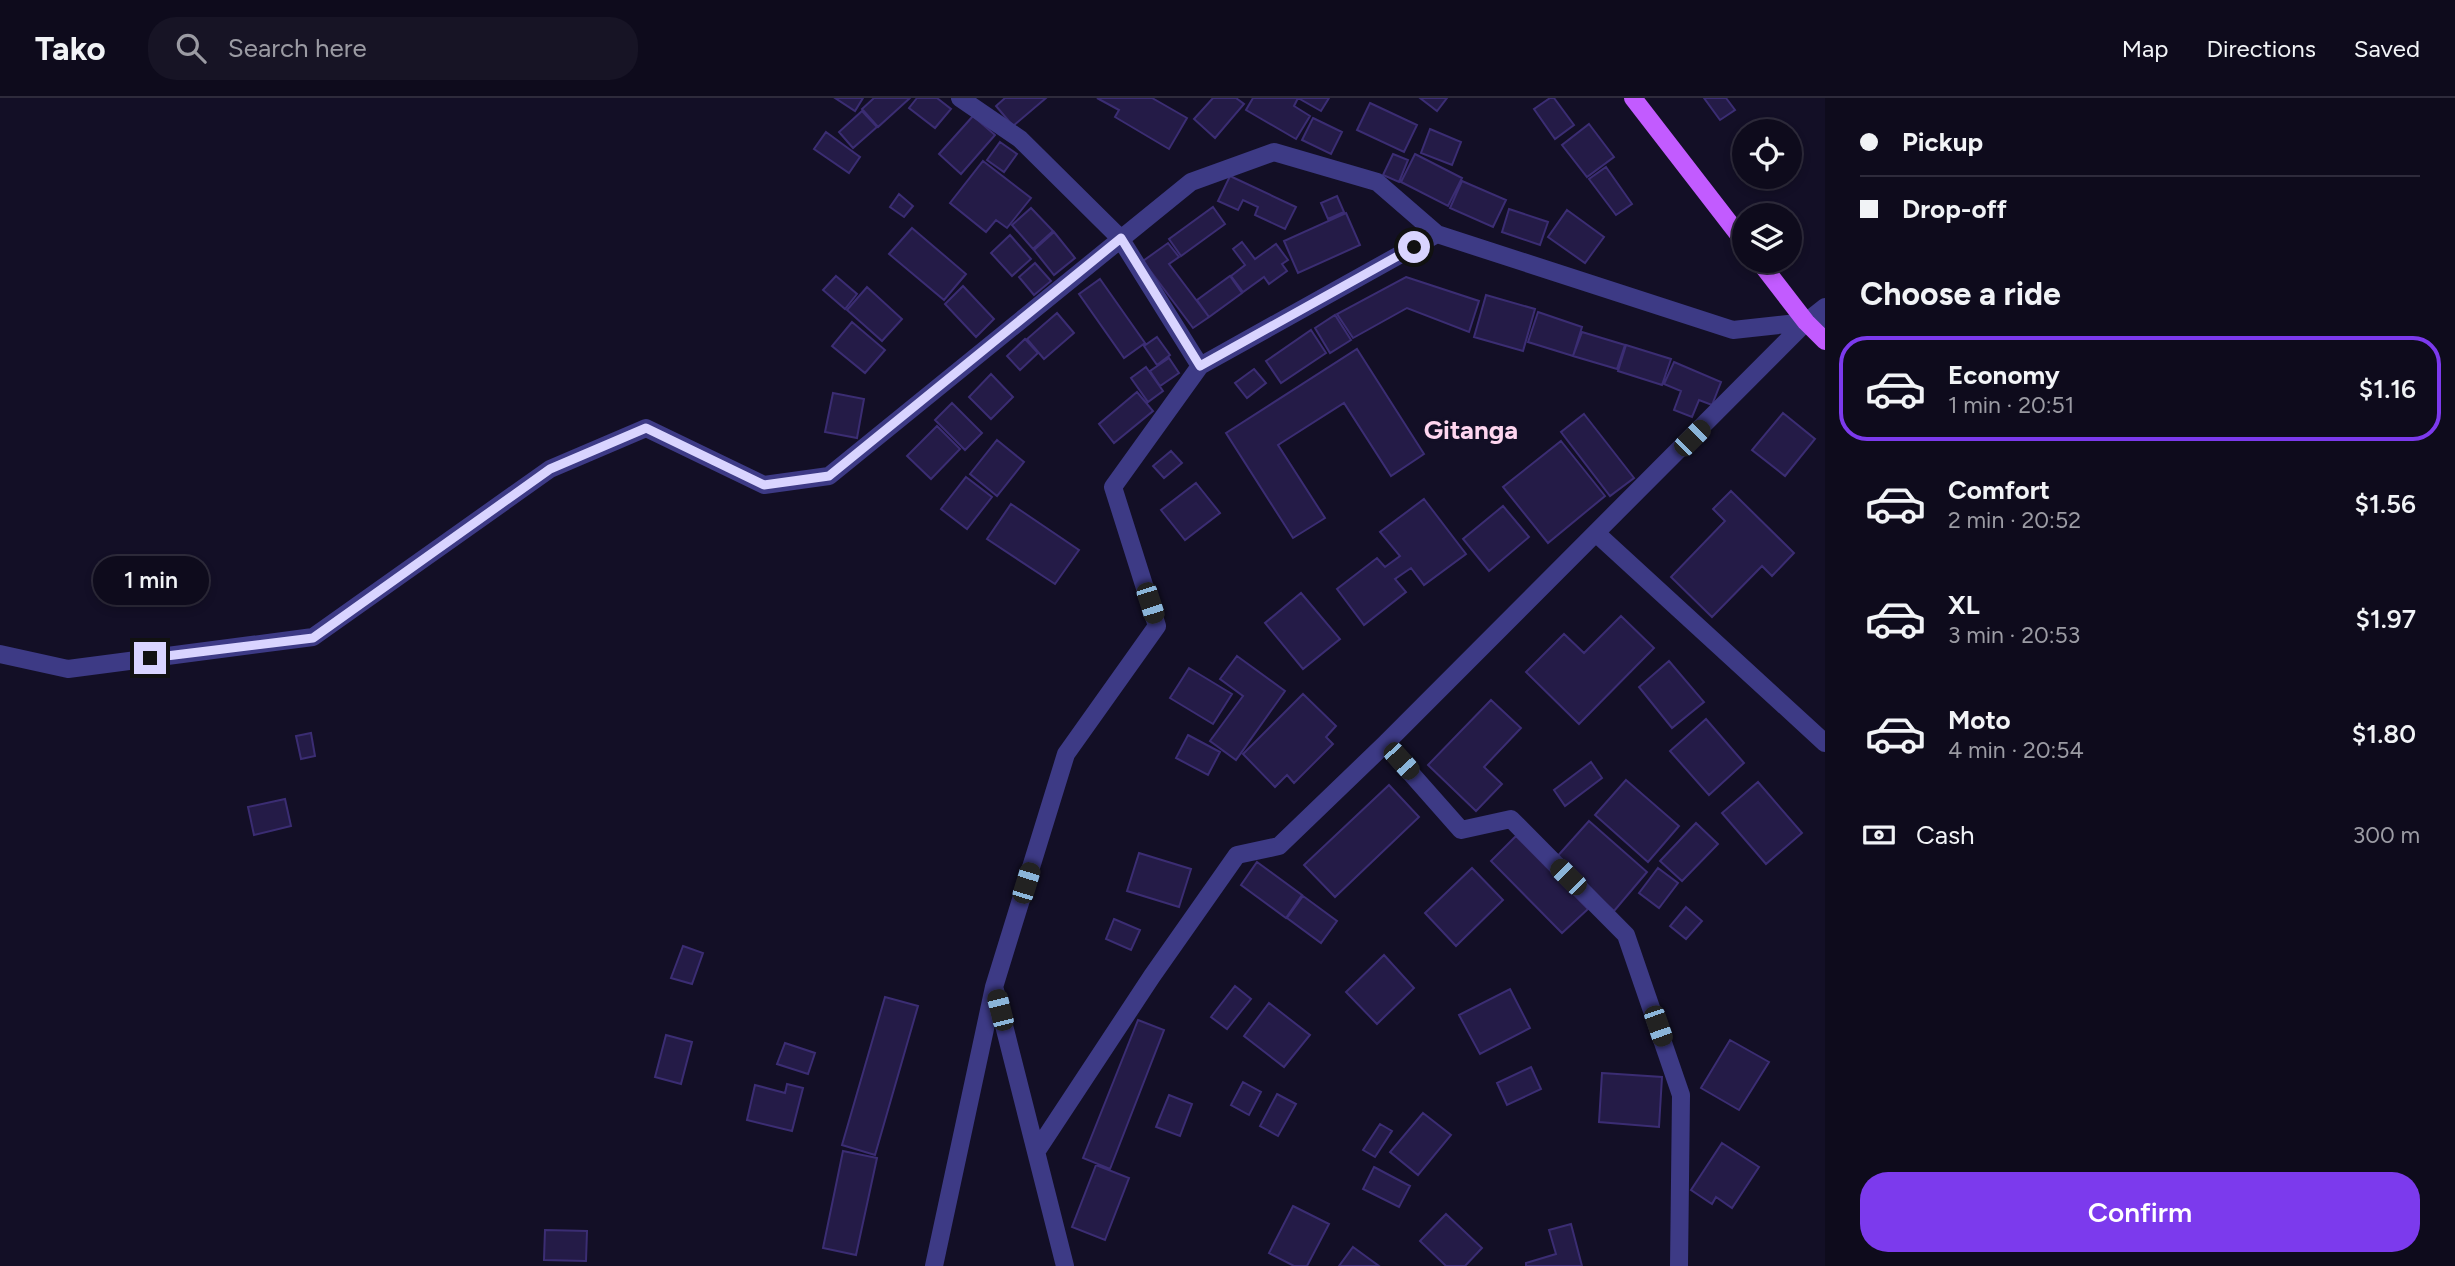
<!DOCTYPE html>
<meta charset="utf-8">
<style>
body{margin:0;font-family:Figtree,sans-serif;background:#171425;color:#f1f3f6;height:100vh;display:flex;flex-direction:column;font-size:26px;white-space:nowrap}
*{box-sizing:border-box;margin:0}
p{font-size:23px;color:#9b9ba3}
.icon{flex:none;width:38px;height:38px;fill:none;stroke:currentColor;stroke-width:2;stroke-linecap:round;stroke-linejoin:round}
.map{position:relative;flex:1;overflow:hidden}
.sheet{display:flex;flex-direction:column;background:#0e0b1c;width:630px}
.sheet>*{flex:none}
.hud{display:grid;align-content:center;height:154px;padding:0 35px;background:#0e0b1c}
.tools{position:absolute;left:1732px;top:21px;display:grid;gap:14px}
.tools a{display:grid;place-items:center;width:70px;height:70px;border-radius:50%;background:#0e0b1c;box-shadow:0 4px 10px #0003,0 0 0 2px #2e2b3b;font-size:35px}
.end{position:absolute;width:32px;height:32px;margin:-16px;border:9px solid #d9d4ff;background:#111;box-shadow:0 0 0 4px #111}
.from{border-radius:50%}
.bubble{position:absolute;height:49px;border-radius:24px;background:#0e0b1c;box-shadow:0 4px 10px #0003,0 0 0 2px #2e2b3b;font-size:23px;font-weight:600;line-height:49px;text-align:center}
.car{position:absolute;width:21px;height:42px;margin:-21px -10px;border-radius:9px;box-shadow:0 0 5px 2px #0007;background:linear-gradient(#222 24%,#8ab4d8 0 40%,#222 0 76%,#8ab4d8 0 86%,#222 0)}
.hud b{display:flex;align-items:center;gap:24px;height:66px;font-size:26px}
.hud b+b{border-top:2px solid #2e2b3b}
.hud i{width:18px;height:18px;background:#f1f3f6}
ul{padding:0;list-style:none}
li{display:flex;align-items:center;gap:21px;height:105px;margin:0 14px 10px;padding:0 21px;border:4px solid transparent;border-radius:28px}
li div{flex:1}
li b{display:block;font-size:26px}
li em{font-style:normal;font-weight:600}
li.active{border-color:#7c3aed}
li>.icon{width:63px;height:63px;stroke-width:1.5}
h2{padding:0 35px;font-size:32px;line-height:84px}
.pay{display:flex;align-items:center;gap:18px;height:77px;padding:0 35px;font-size:26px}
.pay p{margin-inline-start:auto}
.cta{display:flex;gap:14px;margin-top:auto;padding:14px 35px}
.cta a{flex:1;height:80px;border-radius:28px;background:#7c3aed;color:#fff;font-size:28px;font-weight:600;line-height:80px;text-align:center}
header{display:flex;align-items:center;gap:42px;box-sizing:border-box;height:98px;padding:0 35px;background:#0e0b1c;border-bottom:2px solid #2e2b3b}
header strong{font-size:33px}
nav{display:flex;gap:38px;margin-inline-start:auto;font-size:24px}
.search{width:490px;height:63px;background:#171425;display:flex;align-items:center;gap:18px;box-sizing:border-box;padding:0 24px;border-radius:28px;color:#9b9ba3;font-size:26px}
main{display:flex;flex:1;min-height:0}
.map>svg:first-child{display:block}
.building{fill:#241b47;stroke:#3b2d73;stroke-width:2}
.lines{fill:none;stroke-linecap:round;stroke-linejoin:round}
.minor{stroke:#3d3a85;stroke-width:18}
.major{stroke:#c25bff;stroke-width:18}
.route{stroke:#d9d4ff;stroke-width:9}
.labels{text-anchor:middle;stroke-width:6;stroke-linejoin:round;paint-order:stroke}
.district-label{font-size:26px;font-weight:bold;fill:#ffd6f0;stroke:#130f26}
</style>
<header>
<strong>Tako</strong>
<div class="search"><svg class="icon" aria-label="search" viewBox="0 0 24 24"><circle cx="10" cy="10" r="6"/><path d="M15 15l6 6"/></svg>Search here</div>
<nav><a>Map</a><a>Directions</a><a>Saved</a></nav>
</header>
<main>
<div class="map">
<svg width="1825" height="1168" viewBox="0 0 1825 1168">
<rect width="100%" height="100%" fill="#130f26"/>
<path class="building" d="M 835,0 L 863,0 L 855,13 Z
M 874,0 L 910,0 L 878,29 L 862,11 Z
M 917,0 L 937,0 L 951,11 L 935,30 L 909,10 Z
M 1005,0 L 1046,0 L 1013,28 L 996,8 Z
M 1097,0 L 1152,0 L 1187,20 L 1169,51 L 1115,19 L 1119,12 Z
M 1213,0 L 1236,0 L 1244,6 L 1215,40 L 1194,21 Z
M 1253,0 L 1329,0 L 1321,13 L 1298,0 L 1294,8 L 1310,18 L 1296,41 L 1246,12 Z
M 1420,0 L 1447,0 L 1437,13 Z
M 1550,0 L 1554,0 L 1574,27 L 1555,41 L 1534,11 Z
M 1704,0 L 1726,0 L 1735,12 L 1720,22 Z
M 1370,5 L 1417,27 L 1404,54 L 1357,32 Z
M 862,13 L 877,29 L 853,50 L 839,34 Z
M 973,18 L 995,37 L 961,76 L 939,56 Z
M 1313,20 L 1342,34 L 1331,56 L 1302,42 Z
M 1589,26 L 1614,59 L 1587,79 L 1562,47 Z
M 1430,31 L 1461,44 L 1452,67 L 1421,55 Z
M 826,34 L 860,59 L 849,75 L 814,51 Z
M 1000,44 L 1017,56 L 1004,74 L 987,62 Z
M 1393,56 L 1408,62 L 1399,84 L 1383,77 Z
M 1415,56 L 1462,80 L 1448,108 L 1401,84 Z
M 983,63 L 1031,100 L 1007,130 L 996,122 L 986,134 L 950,105 Z
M 1606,69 L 1632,106 L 1616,117 L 1589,81 Z
M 1230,78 L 1296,109 L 1285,131 L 1255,117 L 1258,109 L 1243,102 L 1238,112 L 1218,103 Z
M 1462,83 L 1506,102 L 1493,129 L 1450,110 Z
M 899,96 L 913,108 L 904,119 L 890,109 Z
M 1337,98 L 1344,114 L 1328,121 L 1321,105 Z
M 1213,109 L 1225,126 L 1181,158 L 1169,141 Z
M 1031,110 L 1053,133 L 1033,151 L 1012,127 Z
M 1509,111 L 1548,124 L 1540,147 L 1502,134 Z
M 1567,112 L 1604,139 L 1585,165 L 1548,139 Z
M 1346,115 L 1360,147 L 1298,175 L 1284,143 Z
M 912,130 L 966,176 L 944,202 L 889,156 Z
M 1054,134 L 1075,160 L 1054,177 L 1034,152 Z
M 1010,137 L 1031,161 L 1012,178 L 991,155 Z
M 1242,144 L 1255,161 L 1276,146 L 1288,162 L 1282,166 L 1287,173 L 1269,186 L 1264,179 L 1243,194 L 1231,178 L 1245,167 L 1233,151 Z
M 1168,145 L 1179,159 L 1169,166 L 1209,219 L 1193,230 L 1143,163 Z
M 1035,165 L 1051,183 L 1034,197 L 1019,179 Z
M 836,178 L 857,196 L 845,211 L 823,192 Z
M 1230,178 L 1242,195 L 1209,219 L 1197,202 Z
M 1406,179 L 1479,203 L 1469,234 L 1407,210 L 1353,240 L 1337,216 Z
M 1100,181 L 1145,245 L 1124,260 L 1079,196 Z
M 963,188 L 994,221 L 976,239 L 945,206 Z
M 867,189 L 902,221 L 882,243 L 847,212 Z
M 1486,197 L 1535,211 L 1523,253 L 1474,239 Z
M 1538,214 L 1582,229 L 1573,258 L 1528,244 Z
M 1057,215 L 1074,235 L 1044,261 L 1027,241 Z
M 1335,217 L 1351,242 L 1330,255 L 1315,230 Z
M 852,224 L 885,252 L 865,275 L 832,248 Z
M 1311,232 L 1326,255 L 1281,285 L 1266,263 Z
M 1582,234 L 1625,247 L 1617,271 L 1573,258 Z
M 1157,239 L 1170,257 L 1157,267 L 1144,248 Z
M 1025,241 L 1038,255 L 1020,272 L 1007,258 Z
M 1626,247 L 1671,261 L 1662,287 L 1618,273 Z
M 1357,251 L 1424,356 L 1391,378 L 1344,305 L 1278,347 L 1325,420 L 1293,440 L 1226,335 Z
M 1169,260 L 1179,275 L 1160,288 L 1150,273 Z
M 1674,264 L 1721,284 L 1712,307 L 1699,302 L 1692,319 L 1674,312 L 1681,293 L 1664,286 Z
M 1146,269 L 1163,293 L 1148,304 L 1131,280 Z
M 1254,271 L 1266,285 L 1247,300 L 1235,285 Z
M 991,276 L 1013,299 L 991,321 L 969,299 Z
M 1137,294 L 1153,313 L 1114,345 L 1099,326 Z
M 833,295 L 864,301 L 857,340 L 825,334 Z
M 952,305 L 982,335 L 965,352 L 935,322 Z
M 1783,315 L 1815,341 L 1785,378 L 1752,352 Z
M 1584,316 L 1634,380 L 1610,398 L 1561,334 Z
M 937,328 L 960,351 L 931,381 L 907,358 Z
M 997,342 L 1024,364 L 997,398 L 970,376 Z
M 1561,343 L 1605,398 L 1548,445 L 1503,389 Z
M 1171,353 L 1182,365 L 1164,380 L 1153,368 Z
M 966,379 L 992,399 L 967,431 L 941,411 Z
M 1196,385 L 1220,415 L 1185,442 L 1161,412 Z
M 1731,393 L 1794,455 L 1772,478 L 1762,468 L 1712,519 L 1671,479 L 1725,423 L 1713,411 Z
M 1424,401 L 1466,456 L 1424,487 L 1411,470 L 1395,481 L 1406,494 L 1364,527 L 1337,491 L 1377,460 L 1385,469 L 1400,458 L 1380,434 Z
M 1011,406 L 1079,452 L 1055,486 L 987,441 Z
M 1503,408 L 1529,439 L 1489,473 L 1463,441 Z
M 1301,495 L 1340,541 L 1303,571 L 1265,525 Z
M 1621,518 L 1654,550 L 1579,626 L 1526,574 L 1564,536 L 1584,555 Z
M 1237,558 L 1285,593 L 1236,662 L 1210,643 L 1243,598 L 1220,581 Z
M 1669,563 L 1704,604 L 1672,630 L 1639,589 Z
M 1189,570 L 1232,596 L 1213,626 L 1170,600 Z
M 1303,596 L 1336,628 L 1326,639 L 1333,646 L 1294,685 L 1287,677 L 1275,689 L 1243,656 Z
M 1491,602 L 1521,630 L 1484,669 L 1502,686 L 1476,713 L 1428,667 Z
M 1706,621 L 1744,665 L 1709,697 L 1670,653 Z
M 311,635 L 315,658 L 301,661 L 296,638 Z
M 1188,637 L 1220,654 L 1208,677 L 1176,660 Z
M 1591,664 L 1602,680 L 1565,708 L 1554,692 Z
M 1626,682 L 1679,728 L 1648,764 L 1595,717 Z
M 1758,684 L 1802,735 L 1766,766 L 1722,715 Z
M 1389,687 L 1419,719 L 1335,799 L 1304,767 Z
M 285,701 L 291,728 L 254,737 L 248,709 Z
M 1589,723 L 1647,774 L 1614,813 L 1555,761 Z
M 1696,725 L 1718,746 L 1682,783 L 1660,763 Z
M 1516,738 L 1588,811 L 1562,835 L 1491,763 Z
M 1139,755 L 1191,771 L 1179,809 L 1127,793 Z
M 1257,764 L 1302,797 L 1286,820 L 1241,787 Z
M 1472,770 L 1503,802 L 1456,848 L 1425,815 Z
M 1658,770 L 1678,785 L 1659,810 L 1639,795 Z
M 1303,798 L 1337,823 L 1321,845 L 1287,820 Z
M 1686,809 L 1702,823 L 1686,841 L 1670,828 Z
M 1114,821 L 1140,832 L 1131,852 L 1106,841 Z
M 683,848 L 703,855 L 692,886 L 671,880 Z
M 1384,857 L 1414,890 L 1377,926 L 1346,894 Z
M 1235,888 L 1251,901 L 1227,931 L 1211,919 Z
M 1510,891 L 1530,930 L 1480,956 L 1459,917 Z
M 885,899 L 918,908 L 875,1057 L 842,1047 Z
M 1269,905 L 1310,937 L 1284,969 L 1244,938 Z
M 1138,922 L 1164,932 L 1110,1071 L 1083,1060 Z
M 666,937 L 692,944 L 681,986 L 655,979 Z
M 1730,942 L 1769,964 L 1739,1012 L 1701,990 Z
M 785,945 L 815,955 L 808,976 L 777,966 Z
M 1531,969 L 1541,991 L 1507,1007 L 1497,985 Z
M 1602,975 L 1662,979 L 1659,1029 L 1599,1024 Z
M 1243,984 L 1261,994 L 1249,1017 L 1231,1007 Z
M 787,986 L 803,990 L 792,1033 L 747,1022 L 755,987 L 785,995 Z
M 1277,996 L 1296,1006 L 1278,1038 L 1260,1028 Z
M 1169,997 L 1192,1006 L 1180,1038 L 1156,1029 Z
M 1423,1015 L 1451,1037 L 1418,1077 L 1390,1054 Z
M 1380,1026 L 1392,1033 L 1375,1059 L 1363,1052 Z
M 1722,1045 L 1759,1069 L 1732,1110 L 1716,1099 L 1712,1106 L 1691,1092 Z
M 843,1053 L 877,1060 L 856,1157 L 823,1150 Z
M 1096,1067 L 1129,1080 L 1105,1142 L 1072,1129 Z
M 1374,1069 L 1410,1088 L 1399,1109 L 1363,1091 Z
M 1293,1108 L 1329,1126 L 1307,1168 L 1294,1168 L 1269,1155 Z
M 1446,1116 L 1482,1150 L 1465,1168 L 1446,1168 L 1420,1143 Z
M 1571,1126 L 1582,1168 L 1526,1168 L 1526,1165 L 1556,1156 L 1549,1132 Z
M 545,1132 L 587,1133 L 586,1163 L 544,1162 Z
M 1353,1149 L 1379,1168 L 1339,1168 Z"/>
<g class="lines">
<path class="minor" d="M 960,0 L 1020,41 L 1120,140 L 1200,268
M 1596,435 L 1825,645
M 0,556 L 68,571 L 313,539 L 550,371 L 646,330 L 764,387 L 829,378 L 1191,84 L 1274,54 L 1377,84 L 1437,136 L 1733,232 L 1806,224 L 1825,228
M 1385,646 L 1461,732 L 1511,721 L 1626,837 L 1681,997 L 1679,1168
M 995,892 L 1065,1168
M 1036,1054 L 1152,878 L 1237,757 L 1279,748 L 1385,646 L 1806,224 L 1825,209
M 934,1168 L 994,889 L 1066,656 L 1157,528 L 1113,389 L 1200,268 L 1437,136"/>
<path class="major" d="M 1633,0 L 1745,145
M 1759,163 L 1806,224 L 1825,243"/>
</g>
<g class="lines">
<path class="route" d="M 150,560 L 313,540 L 550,371 L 646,330 L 764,387 L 829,378 L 1121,140 L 1200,268 L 1414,149"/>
</g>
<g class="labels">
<g class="district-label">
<text x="1471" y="341">Gitanga</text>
</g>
</g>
</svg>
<div class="tools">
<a><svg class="icon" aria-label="locate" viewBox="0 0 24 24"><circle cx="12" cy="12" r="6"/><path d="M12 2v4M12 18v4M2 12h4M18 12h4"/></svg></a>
<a><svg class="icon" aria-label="layers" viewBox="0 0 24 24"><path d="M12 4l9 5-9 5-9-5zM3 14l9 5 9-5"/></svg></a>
</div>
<i class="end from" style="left:1414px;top:149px"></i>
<i class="end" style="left:150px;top:560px"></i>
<div class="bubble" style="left:93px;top:458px;width:116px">1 min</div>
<i class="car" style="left:1692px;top:340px;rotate:45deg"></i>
<i class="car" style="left:1150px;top:505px;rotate:162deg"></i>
<i class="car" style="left:1401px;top:663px;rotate:138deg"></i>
<i class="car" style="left:1568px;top:779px;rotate:315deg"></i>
<i class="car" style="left:1026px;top:785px;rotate:17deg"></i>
<i class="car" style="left:1000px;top:912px;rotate:346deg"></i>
<i class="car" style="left:1658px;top:928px;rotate:161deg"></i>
</div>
<section class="sheet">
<div class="hud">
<b><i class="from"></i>Pickup</b>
<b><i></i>Drop-off</b>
</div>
<h2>Choose a ride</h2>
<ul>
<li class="active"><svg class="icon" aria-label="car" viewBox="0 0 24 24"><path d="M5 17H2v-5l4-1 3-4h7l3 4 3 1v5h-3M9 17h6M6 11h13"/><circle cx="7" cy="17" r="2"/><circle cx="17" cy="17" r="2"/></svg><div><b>Economy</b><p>1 min · 20:51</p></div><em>$1.16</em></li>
<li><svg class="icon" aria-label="car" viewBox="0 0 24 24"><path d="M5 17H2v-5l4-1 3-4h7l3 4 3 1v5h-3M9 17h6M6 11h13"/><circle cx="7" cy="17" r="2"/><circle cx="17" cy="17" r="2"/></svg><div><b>Comfort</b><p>2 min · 20:52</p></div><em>$1.56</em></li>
<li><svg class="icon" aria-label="car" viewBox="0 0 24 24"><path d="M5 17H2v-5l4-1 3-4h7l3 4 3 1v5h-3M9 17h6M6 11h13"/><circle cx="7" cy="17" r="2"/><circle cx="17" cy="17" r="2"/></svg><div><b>XL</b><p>3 min · 20:53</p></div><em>$1.97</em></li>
<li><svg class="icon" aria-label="car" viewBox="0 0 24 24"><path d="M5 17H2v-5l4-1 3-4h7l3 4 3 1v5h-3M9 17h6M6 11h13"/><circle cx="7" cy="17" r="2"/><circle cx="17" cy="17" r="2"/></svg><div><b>Moto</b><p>4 min · 20:54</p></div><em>$1.80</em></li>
</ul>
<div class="pay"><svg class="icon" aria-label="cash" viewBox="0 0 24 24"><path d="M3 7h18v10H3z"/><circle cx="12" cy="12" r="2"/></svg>Cash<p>300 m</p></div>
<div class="cta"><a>Confirm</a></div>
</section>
</main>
